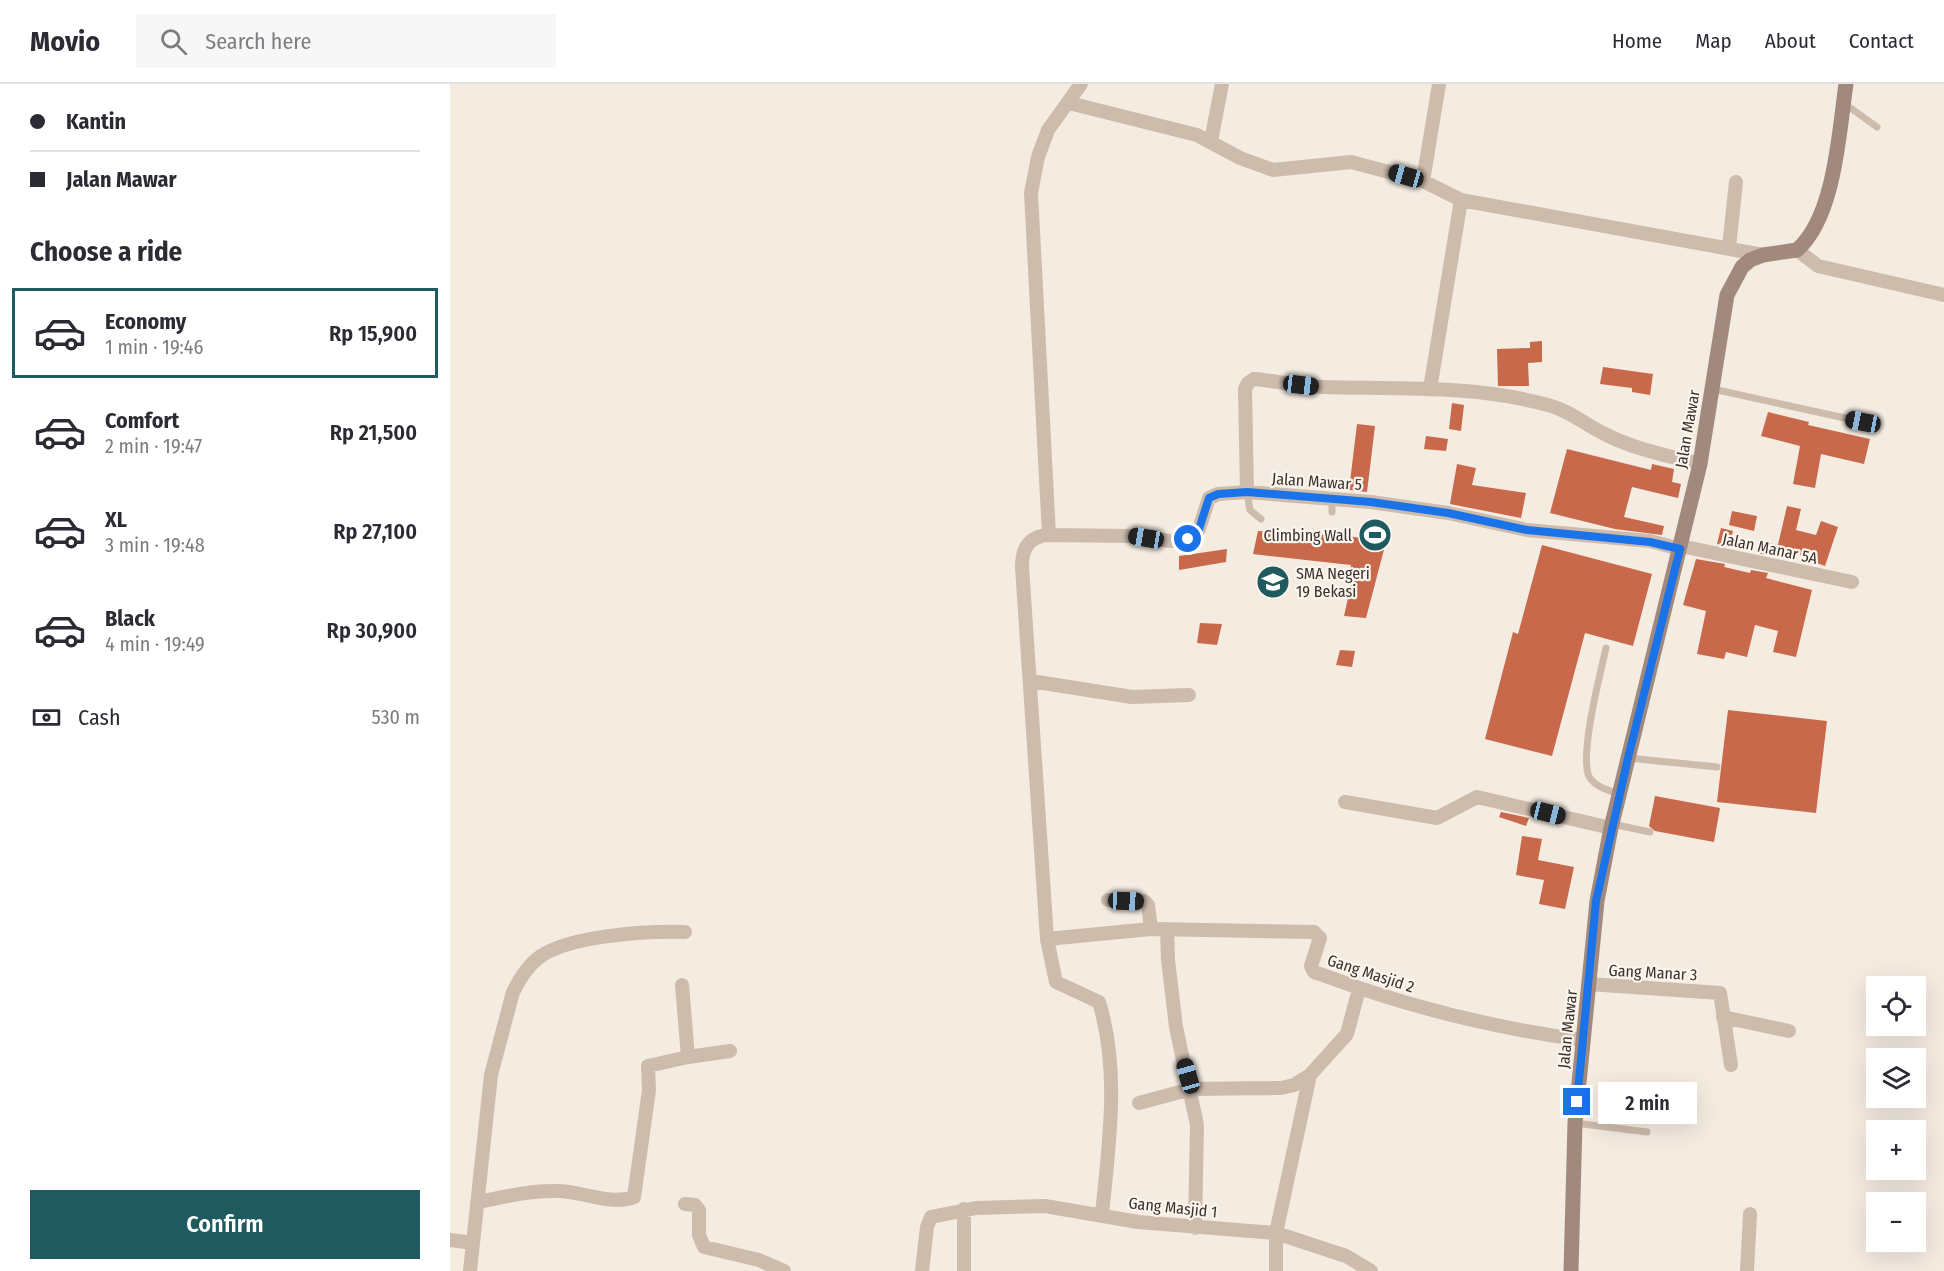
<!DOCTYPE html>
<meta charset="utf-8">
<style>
body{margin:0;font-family:"Fira Sans Condensed",sans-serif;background:#f7f7f7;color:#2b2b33;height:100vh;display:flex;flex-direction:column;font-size:22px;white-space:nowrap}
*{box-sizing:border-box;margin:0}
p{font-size:20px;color:#7c7c81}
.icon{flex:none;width:33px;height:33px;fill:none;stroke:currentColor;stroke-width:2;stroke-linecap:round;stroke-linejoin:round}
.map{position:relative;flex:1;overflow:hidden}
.side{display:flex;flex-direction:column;background:#fff;width:450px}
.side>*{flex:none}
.banner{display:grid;align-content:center;height:132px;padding:0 30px;background:#fff}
.fabs{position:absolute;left:1416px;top:892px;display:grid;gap:12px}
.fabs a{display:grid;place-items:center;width:60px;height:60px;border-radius:0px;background:#fff;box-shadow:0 6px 24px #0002;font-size:30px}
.end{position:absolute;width:27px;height:27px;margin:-14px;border:8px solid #1a73e8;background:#fff;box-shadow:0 0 0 3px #fff}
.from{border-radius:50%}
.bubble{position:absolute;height:42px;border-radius:0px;background:#fff;box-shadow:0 6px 24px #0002;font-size:20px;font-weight:600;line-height:42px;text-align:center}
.car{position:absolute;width:18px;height:36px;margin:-18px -9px;border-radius:8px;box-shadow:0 0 4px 2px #0007;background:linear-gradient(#222 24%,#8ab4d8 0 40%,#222 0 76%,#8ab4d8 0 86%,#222 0)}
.banner b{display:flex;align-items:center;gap:21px;height:57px;font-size:22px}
.banner b+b{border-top:2px solid #e1e1e2}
.banner i{width:15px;height:15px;background:#2b2b33}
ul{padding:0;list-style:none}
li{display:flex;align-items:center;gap:18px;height:90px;margin:0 12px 9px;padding:0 18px;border:3px solid transparent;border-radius:0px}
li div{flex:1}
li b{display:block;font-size:22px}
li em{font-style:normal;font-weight:600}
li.active{border-color:#1f5a5e}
li>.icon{width:54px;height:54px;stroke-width:1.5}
h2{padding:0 30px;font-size:27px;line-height:72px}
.pay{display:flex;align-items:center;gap:15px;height:66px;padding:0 30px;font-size:22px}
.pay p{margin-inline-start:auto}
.cta{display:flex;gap:12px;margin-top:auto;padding:12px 30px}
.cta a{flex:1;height:69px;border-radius:0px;background:#1f5a5e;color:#fff;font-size:24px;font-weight:600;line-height:69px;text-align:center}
header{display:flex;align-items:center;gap:36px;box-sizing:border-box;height:84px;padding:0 30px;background:#fff;border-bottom:2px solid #e1e1e2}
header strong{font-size:28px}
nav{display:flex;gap:33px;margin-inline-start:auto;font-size:21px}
.search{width:420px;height:54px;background:#f7f7f7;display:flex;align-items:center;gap:15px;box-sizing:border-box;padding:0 21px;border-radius:0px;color:#7c7c81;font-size:22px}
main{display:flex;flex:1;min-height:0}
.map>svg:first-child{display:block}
.building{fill:#c8694b}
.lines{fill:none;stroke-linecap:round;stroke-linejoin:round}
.lane{stroke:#cdbbac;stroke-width:7}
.street{stroke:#cdbbac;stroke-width:14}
.secondary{stroke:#a18a7d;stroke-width:15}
.route{stroke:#1a73e8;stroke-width:8}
.labels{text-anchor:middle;stroke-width:4.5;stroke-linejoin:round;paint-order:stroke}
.street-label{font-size:16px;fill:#3b302b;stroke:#fbf5ee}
.poi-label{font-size:16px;fill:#3b302b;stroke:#fbf5ee;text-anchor:end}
</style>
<header>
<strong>Movio</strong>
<div class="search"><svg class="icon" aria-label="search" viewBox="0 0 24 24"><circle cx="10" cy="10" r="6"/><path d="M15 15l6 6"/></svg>Search here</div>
<nav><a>Home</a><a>Map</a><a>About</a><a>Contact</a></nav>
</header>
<main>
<section class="side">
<div class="banner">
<b><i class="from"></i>Kantin</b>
<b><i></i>Jalan Mawar</b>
</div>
<h2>Choose a ride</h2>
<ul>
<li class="active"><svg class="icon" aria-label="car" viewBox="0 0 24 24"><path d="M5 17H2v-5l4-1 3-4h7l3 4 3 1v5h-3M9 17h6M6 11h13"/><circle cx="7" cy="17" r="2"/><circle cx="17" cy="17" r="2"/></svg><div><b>Economy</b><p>1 min · 19:46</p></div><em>Rp 15,900</em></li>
<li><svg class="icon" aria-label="car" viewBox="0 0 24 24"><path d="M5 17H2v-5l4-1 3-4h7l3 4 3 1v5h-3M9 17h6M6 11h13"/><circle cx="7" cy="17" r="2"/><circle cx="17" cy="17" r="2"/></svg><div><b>Comfort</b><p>2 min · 19:47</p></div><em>Rp 21,500</em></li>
<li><svg class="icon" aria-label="car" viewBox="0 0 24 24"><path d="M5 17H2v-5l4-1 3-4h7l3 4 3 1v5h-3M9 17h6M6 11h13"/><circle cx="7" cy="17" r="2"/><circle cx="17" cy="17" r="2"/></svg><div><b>XL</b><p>3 min · 19:48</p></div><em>Rp 27,100</em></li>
<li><svg class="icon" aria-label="car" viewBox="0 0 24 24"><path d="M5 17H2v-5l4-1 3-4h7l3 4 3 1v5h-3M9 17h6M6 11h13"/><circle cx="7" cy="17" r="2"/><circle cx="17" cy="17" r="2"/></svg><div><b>Black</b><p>4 min · 19:49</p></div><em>Rp 30,900</em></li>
</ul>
<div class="pay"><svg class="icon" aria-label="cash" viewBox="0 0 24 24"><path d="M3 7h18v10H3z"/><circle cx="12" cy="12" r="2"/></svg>Cash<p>530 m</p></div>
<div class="cta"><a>Confirm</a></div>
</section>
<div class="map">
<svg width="1494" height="1187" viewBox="0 0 1494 1187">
<rect width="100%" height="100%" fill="#f4ebe1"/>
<path class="building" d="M 1092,257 L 1092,278 L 1078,279 L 1079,302 L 1048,302 L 1047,265 L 1080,264 L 1080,258 Z
M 1153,283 L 1203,290 L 1200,311 L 1182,308 L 1182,304 L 1150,300 Z
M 1002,319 L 1014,321 L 1011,347 L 999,345 Z
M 1318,328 L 1359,338 L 1358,341 L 1420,355 L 1414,380 L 1371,370 L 1365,404 L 1343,400 L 1350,362 L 1311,352 Z
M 907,340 L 925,342 L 917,408 L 899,406 Z
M 976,352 L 998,355 L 996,367 L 974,365 Z
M 1117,365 L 1201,386 L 1202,380 L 1224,385 L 1222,398 L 1231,400 L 1228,414 L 1182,403 L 1174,433 L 1214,442 L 1212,451 L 1165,445 L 1100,429 Z
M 1007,380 L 1026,384 L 1022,401 L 1076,409 L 1071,434 L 1000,420 Z
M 1337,422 L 1351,425 L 1346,446 L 1366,451 L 1371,437 L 1388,443 L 1375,482 L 1358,476 L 1359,473 L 1327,465 Z
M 1282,427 L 1307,432 L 1304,447 L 1279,441 Z
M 1271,444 L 1283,447 L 1279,463 L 1267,460 Z
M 808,447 L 898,452 L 936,458 L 916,534 L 894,532 L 902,496 L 898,496 L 901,481 L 803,470 Z
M 1309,456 L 1326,461 L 1323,472 L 1306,469 Z
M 1092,461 L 1202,490 L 1183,562 L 1135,549 L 1102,672 L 1035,655 L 1063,548 L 1068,550 Z
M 777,465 L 776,478 L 729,486 L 729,472 Z
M 1246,475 L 1275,480 L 1274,483 L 1300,489 L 1301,486 L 1318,489 L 1316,494 L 1362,506 L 1346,573 L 1323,568 L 1328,547 L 1305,541 L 1297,573 L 1276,568 L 1274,575 L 1247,570 L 1256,527 L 1233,521 Z
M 750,539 L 772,540 L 767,561 L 747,559 Z
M 890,566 L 905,567 L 902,583 L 886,581 Z
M 1278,626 L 1377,637 L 1366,729 L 1267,718 Z
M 1205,712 L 1270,724 L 1264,758 L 1205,747 L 1199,742 Z
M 1051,728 L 1079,734 L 1076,742 L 1049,733 Z
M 1072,752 L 1092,755 L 1088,776 L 1124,783 L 1115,825 L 1089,820 L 1094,796 L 1066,791 Z"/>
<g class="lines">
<path class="lane" d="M 1395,20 L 1427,43
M 1263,305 L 1413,338
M 797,408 L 800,426 L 811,435
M 882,428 L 882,415
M 1156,564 C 1150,591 1131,664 1138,690 C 1142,702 1158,706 1168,710
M 1178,674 L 1267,683
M 1162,740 L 1200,748
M 1125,1039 L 1197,1048"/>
<path class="street" d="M 631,0 L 598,46 L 588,73 L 581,109 L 599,451 C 579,452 572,464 572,483 L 597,855 L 606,898 L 649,918 C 670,986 659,1060 652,1130
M 619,19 L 747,51 L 790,74 L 823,86 L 901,78 L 973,97 L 1011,116 L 1313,171
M 761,57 L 772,0
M 973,97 L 989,0
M 1279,163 L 1286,98
M 1347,166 L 1368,182 L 1494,211
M 980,305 L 1011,116
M 797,408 L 795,305 L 798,299 L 804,295 C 826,297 849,302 872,303 C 947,305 1025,301 1098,321 C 1118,326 1133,339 1151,348 C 1182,365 1216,371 1250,380
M 599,451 L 679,452 L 721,457 L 738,455 L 749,445 L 759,414 L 768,410 L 797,408 L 921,418 L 998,429 L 1077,446 L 1200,457 L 1230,465
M 1231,462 L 1402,498
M 581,597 L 682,613 L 739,611
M 895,718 L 987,734 L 1027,713 L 1161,744
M 658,816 L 694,817 L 698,821 L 701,845
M 717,845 L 718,876 L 726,943 L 747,1041 L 745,1144
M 597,855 L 701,845 L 864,848 L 870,854 L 861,882 L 864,888 L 870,890 C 955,922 1043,944 1133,956
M 1139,900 L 1270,909 L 1281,981
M 232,901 L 238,973
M 1273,933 L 1339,947
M 689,1019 L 741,1005 L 831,1004 L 844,1001 L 860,991
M 28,1118 C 54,1113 82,1106 108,1107 C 131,1107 161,1122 184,1113 L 199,1006 L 198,982 L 238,973 L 280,967
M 235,1120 L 245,1121 L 249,1126 L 249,1151 L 254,1163 L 309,1176 L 334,1187
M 0,1156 L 23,1159
M 20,1187 L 41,991 L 63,908 C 69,896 76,884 87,875 C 116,851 198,847 235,848
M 472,1187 L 477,1143 L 481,1133 L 526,1124 L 595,1122 L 688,1138 L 826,1149 L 896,1172 L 921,1187
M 514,1187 L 514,1125
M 826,1187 L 826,1149 L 860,991 L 897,950 L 909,905
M 1297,1187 L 1300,1130"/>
<path class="secondary" d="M 1121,1187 L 1125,1039 L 1147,817 L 1161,744 L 1250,380 L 1277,211 L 1292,183 L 1300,176 L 1313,171 L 1347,166 C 1385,133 1389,48 1396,0"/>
</g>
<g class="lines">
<path class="route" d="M 738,455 L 749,445 L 759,414 L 768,410 L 797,408 L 921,418 L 998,429 L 1077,446 L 1200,458 L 1230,465 L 1178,674 L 1146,817 L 1127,1018"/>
</g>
<defs>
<symbol id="stadium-disc" viewBox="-11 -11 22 22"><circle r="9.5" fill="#1f5a5e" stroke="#fbf5ee"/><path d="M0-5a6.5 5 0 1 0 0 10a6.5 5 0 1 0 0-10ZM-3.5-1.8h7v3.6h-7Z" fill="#fff"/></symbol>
<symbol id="school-disc" viewBox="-11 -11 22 22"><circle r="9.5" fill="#1f5a5e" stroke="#fbf5ee"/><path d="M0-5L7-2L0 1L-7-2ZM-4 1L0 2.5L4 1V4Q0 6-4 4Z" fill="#fff"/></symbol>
</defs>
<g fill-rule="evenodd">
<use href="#stadium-disc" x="906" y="432" width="38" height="38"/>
<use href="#school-disc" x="804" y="479" width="38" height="38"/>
</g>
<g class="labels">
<g class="street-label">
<text transform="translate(1237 345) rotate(-80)" y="6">Jalan Mawar</text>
<text transform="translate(867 397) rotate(4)" y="6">Jalan Mawar 5</text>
<text transform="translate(1320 464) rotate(12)" y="6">Jalan Manar 5A</text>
<text transform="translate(1203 888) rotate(3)" y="6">Gang Manar 3</text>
<text transform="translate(921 889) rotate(18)" y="6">Gang Masjid 2</text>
<text transform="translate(1117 945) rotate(-84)" y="6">Jalan Mawar</text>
<text transform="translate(723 1123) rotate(6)" y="6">Gang Masjid 1</text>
</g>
<g class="poi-label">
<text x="902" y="457">Climbing Wall</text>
<text x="846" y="495" text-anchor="start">SMA Negeri<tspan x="846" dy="18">19 Bekasi</tspan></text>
</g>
</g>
</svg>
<div class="fabs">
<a><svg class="icon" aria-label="locate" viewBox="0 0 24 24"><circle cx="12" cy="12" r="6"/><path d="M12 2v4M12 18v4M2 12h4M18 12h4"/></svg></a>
<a><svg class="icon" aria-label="layers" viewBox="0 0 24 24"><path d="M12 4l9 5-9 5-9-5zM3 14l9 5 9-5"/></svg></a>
<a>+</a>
<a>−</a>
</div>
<i class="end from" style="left:738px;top:455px"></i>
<i class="end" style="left:1127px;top:1018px"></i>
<div class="bubble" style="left:1148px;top:998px;width:99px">2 min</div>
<i class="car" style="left:956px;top:92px;rotate:286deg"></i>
<i class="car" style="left:851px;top:301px;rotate:97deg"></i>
<i class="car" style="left:1413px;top:338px;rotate:281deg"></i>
<i class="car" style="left:696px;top:454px;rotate:279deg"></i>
<i class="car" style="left:1098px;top:729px;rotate:104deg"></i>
<i class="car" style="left:676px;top:817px;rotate:92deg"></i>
<i class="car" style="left:738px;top:992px;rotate:344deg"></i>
</div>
</main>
